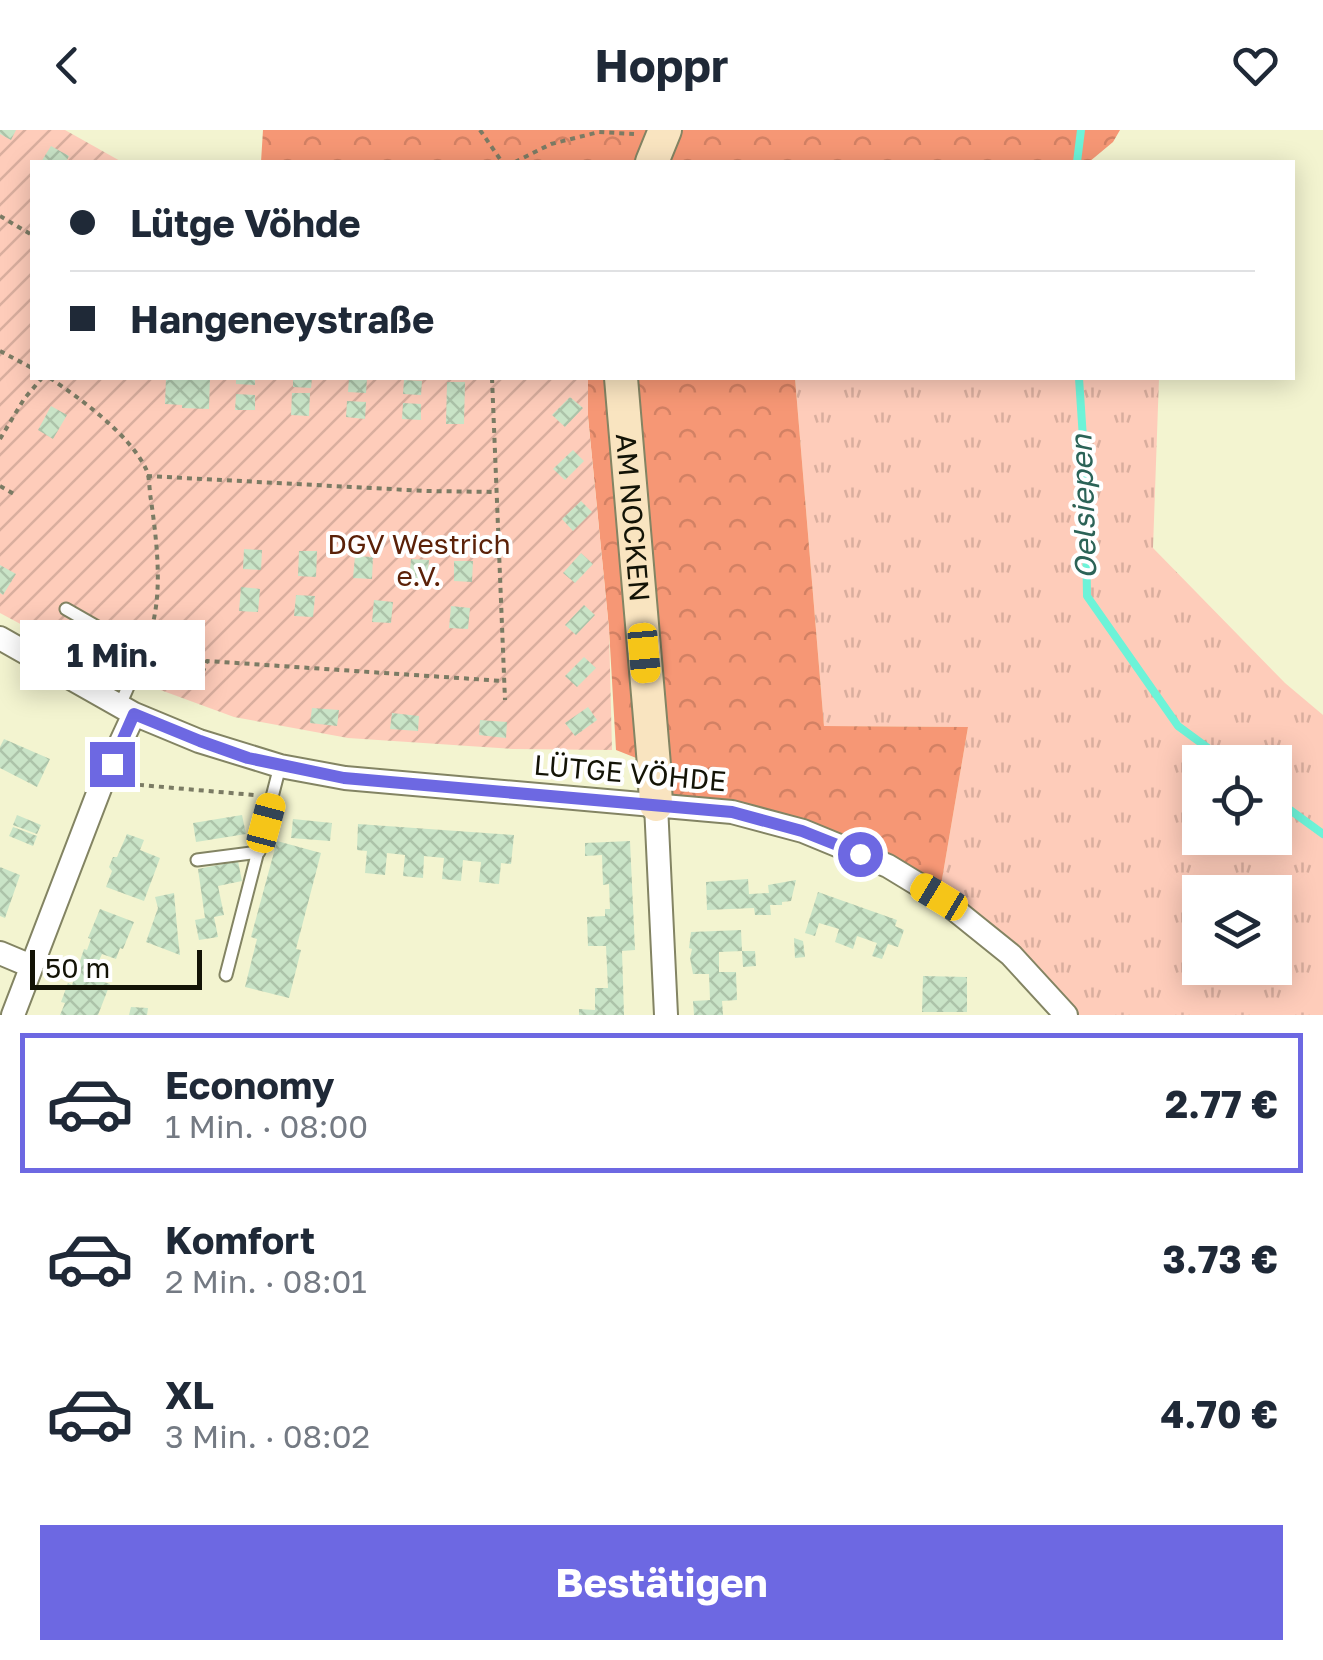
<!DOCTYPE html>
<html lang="de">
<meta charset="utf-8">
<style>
body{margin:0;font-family:"Golos Text",sans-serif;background:#f6f6f7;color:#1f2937;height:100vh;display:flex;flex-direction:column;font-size:38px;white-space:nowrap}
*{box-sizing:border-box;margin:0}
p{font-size:32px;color:#747a83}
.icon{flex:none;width:55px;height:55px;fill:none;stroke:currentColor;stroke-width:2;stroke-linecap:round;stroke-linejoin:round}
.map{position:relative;height:885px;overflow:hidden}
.side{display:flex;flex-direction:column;background:#fff;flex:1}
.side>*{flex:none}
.top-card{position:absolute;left:30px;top:30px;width:1265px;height:220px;border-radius:0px;box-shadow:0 5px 25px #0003;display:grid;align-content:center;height:220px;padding:0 40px;background:#fff}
.tools{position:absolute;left:1182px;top:615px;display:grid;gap:20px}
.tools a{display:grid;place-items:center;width:110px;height:110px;border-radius:0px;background:#fff;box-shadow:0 5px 25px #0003;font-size:50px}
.scale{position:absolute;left:30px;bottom:25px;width:172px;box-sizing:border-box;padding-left:10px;border:5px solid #131306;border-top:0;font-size:28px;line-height:35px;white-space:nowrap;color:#131306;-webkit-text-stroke:8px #fff;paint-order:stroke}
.end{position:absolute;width:45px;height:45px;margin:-22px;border:12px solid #6d68e2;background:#fff;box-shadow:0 0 0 5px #fff}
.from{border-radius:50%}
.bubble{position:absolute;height:70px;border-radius:0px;background:#fff;box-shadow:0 5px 25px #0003;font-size:32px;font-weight:700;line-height:70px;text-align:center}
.car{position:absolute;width:30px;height:60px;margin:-30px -15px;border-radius:12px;box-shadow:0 0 8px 2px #0007;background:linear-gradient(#f5c518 24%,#345 0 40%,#f5c518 0 76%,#345 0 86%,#f5c518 0)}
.top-card b{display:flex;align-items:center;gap:35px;height:95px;font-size:38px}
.top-card b+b{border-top:2px solid #e0e1e3}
.top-card i{width:25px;height:25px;background:#1f2937}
ul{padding:18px 0 0;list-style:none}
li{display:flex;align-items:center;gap:30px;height:140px;margin:0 20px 15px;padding:0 20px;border:5px solid transparent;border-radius:0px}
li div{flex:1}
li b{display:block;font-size:38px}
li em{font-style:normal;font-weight:700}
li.on{border-color:#6d68e2}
li>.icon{width:90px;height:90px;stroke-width:1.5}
.button{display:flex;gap:20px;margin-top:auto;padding:20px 40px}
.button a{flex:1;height:115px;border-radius:0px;background:#6d68e2;color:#fff;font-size:40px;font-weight:700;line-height:115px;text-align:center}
header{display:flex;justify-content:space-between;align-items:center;height:130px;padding:0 40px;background:#fff;font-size:45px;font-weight:700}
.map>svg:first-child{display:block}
.grass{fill:url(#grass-tufts);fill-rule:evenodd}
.forest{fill:url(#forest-crowns)}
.garden{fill:url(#garden-furrows)}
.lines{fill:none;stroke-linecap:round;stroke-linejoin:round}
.stream{stroke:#6df3d8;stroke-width:8}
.building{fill:url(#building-cross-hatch)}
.lane-casing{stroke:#838463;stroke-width:15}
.street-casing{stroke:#838463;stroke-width:26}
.secondary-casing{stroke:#838463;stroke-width:36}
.path{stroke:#7b7b64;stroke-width:4;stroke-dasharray:5 5;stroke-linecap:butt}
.lane{stroke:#fff;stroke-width:11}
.street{stroke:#fff;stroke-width:22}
.secondary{stroke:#f9e4c0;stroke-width:32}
.route{stroke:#6d68e2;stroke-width:12}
.labels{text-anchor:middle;stroke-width:8;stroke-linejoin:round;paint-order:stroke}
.street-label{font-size:28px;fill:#131306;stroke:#fff}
.park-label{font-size:28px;fill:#5b2108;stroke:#fff}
.water-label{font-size:30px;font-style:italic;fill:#2c6357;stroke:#fff}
</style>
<header><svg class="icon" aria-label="back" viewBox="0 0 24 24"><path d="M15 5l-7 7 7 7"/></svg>Hoppr<svg class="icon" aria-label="heart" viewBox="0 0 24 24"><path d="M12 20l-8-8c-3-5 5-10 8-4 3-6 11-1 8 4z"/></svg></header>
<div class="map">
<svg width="1323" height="885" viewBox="0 0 1323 885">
<defs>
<pattern id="grass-tufts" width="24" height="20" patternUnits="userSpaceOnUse" patternTransform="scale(2.5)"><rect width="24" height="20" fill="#feccba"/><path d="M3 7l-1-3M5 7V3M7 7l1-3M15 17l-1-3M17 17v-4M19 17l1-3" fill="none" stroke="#d9ae9e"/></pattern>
<pattern id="forest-crowns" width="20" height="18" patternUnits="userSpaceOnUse" patternTransform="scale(2.5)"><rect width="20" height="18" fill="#f69775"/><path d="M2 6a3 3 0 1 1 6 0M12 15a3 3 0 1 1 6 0" fill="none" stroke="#d28164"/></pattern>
<pattern id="garden-furrows" width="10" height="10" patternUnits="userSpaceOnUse" patternTransform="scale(2.5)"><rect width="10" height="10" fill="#feccba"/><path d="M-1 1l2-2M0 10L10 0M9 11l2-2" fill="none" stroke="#d9ae9e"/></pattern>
<pattern id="building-cross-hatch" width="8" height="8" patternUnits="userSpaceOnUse" patternTransform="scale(2.5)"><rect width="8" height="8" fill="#c9e4c7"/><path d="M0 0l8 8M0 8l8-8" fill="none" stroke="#acc3a9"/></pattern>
</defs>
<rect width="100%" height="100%" fill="#f3f4d0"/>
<path class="grass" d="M 795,248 L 1159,248 L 1153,418 L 1285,553 L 1323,585 L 1323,885 L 1066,885 L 939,767 L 968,597 L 824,596 ZM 1200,632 L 1275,632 L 1275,708 L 1200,708 ZM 1200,762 L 1275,762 L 1275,838 L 1200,838 Z"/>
<path class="forest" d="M 263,0 L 1120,0 L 1113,12 L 1089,32 L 261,32 Z
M 588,248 L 795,248 L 824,596 L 968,597 L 939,767 L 803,701 L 656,675 L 654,635 L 616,620 L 609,499 L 588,287 Z"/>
<path class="garden" d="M 0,0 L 65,0 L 122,32 L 32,32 L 32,248 L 588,248 L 588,287 L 609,499 L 612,620 L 513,619 L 348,608 L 234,587 L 106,540 L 0,483 Z"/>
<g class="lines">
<path class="stream" d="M 1077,32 L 1081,0
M 1079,248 L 1085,339 L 1087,466 L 1178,596 L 1227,632
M 1275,669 L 1323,704"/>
</g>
<path class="building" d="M 0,0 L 16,0 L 11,10 L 0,4 Z
M 51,16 L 69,26 L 66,32 L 41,32 Z
M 166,248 L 210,248 L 209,279 L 182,278 L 182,275 L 165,274 Z
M 236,248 L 255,248 L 255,255 L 236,254 Z
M 293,248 L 312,248 L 311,258 L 293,257 Z
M 349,248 L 367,248 L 366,263 L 348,262 Z
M 404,250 L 422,251 L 421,265 L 403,264 Z
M 447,252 L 465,252 L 464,294 L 446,294 Z
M 292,263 L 310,263 L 309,286 L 291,285 Z
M 236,264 L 255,265 L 255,280 L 235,280 Z
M 570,267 L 583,278 L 565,297 L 552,285 Z
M 347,271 L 366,272 L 365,289 L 346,287 Z
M 403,273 L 421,274 L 421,290 L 402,289 Z
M 51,276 L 67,285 L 53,309 L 38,300 Z
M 573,320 L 584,331 L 565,350 L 553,339 Z
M 581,371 L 592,382 L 573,401 L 562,389 Z
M 244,419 L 262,420 L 261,440 L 243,439 Z
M 299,421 L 317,421 L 316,447 L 298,446 Z
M 581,423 L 593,434 L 575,453 L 563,443 Z
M 355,426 L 373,427 L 372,449 L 353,448 Z
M 411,429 L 429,430 L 427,452 L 409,450 Z
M 454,431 L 473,431 L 472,452 L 454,451 Z
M 0,435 L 16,444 L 3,465 L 0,463 Z
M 241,457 L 260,459 L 258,482 L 239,481 Z
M 296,465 L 315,466 L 313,487 L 294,486 Z
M 374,470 L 393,472 L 391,493 L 372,492 Z
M 584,475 L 595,485 L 576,505 L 565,495 Z
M 451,476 L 470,478 L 468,499 L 449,498 Z
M 584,527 L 596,538 L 577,557 L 565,546 Z
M 588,577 L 597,590 L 575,606 L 565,593 Z
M 312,578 L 339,580 L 337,596 L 310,593 Z
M 392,583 L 419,586 L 418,601 L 390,599 Z
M 480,590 L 507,592 L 506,608 L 479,605 Z
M 4,609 L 50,629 L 37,657 L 0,638 L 0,617 Z
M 17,685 L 41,695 L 37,704 L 13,695 Z
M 242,685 L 246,704 L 196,712 L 193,693 Z
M 293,689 L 332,693 L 330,711 L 291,708 Z
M 358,694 L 514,705 L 511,734 L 501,733 L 499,754 L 479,752 L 481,732 L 471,731 L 463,730 L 461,751 L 442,749 L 444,728 L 424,726 L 423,748 L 403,746 L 405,725 L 387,723 L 385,745 L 365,743 L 367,721 L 357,720 Z
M 13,697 L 37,706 L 33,716 L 9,706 Z
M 127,704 L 144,710 L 140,720 L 160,728 L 144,771 L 106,757 L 112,741 L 109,737 L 113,727 L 117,727 Z
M 277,711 L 321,723 L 296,819 L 301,820 L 289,868 L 245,857 L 257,809 L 251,807 Z
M 630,711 L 635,820 L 622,821 L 624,885 L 579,885 L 579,879 L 595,880 L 595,858 L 608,858 L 606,816 L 588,816 L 587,787 L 605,786 L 605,779 L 610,779 L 609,754 L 603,755 L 602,725 L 585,726 L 585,713 Z
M 238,731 L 242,751 L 218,756 L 224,785 L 214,787 L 218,807 L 199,810 L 195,790 L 205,788 L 198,739 Z
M 0,737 L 20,745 L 5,788 L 0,786 Z
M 748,749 L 749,764 L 769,763 L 768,755 L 796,750 L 791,771 L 782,772 L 782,775 L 770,775 L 771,785 L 755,785 L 754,778 L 707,780 L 706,752 Z
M 818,762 L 897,790 L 895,796 L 904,800 L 898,817 L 888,814 L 882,829 L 872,826 L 877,813 L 857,806 L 853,819 L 843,815 L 835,812 L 839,799 L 819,793 L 815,806 L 805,803 Z
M 174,763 L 178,808 L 180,825 L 146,812 L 158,778 L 155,767 Z
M 100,779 L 134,792 L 123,819 L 120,818 L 116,829 L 102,824 L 97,835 L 102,837 L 101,841 L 107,844 L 104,852 L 110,854 L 98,885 L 60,885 L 65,873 L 61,872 L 68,853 L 72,855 L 84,819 L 87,820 L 91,809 L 88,808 Z
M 741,800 L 742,821 L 719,822 L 719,842 L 736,842 L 737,870 L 722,871 L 723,885 L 694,885 L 693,871 L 710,870 L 709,844 L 693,844 L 690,828 L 692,819 L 689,818 L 691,802 Z
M 794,808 L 803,811 L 805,827 L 795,828 Z
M 742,821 L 755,821 L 756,836 L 743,837 Z
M 923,846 L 967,847 L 967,882 L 922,882 Z
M 131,877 L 148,878 L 147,885 L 129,885 Z"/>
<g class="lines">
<defs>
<path id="lane" d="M 66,479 L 143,523 L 120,575
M 197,730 L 259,722
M 226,845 L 280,636"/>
<path id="street" d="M 0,508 L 134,584 L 199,611 L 280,636 L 345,648 L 732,682 L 803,701 L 888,736 L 939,767 L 1011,825 L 1066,885
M 656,675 L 666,885
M 0,823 L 31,836
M 13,885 L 102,653 L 134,584"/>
<g id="secondary">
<path d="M 652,32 L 665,0"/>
<path id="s1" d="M 621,248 L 654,635 L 656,675"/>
</g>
</defs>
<use href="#lane" class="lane-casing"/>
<use href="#street" class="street-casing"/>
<use href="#secondary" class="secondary-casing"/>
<path class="path" d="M 480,0 L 502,32
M 515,32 L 551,14 L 599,2 L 634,4
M 0,86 L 32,105
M 0,221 L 32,238
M 50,248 C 81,269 130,305 146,339 C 150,347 149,360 151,370 C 157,413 164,468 148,509
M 492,248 L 505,570
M 0,309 L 24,269 L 42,248
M 147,346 L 427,361 L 496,362
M 0,356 L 14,364
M 155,532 L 202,544 L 207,531 L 503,551
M 129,654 L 254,665"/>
<use href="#lane" class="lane"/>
<use href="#street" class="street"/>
<use href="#secondary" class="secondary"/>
</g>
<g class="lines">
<path class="route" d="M 112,634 L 134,584 L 200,611 L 248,628 L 344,648 L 732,682 L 802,701 L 860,724"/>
</g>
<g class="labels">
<g class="street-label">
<text dy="10" stroke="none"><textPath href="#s1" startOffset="140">AM NOCKEN</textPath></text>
<text transform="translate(630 643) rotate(5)" y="10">LÜTGE VÖHDE</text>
</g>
<g class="park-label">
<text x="419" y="424">DGV Westrich<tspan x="419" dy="32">e.V.</tspan></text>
</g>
<g class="water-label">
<text transform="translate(1084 377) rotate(-92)" y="10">Oelsiepen</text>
</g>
</g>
</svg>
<div class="tools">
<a><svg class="icon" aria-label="locate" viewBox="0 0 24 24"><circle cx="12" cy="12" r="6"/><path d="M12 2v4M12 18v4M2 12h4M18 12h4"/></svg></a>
<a><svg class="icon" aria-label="layers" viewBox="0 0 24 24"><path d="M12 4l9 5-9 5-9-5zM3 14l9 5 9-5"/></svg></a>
</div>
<div class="scale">50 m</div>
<i class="end from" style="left:860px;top:724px"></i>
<i class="end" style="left:112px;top:634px"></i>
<div class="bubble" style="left:20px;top:490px;width:185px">1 Min.</div>
<i class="car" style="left:644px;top:523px;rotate:175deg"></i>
<i class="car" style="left:266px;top:693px;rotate:15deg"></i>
<i class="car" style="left:939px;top:767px;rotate:301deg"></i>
<div class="top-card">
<b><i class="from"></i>Lütge Vöhde</b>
<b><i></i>Hangeneystraße</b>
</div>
</div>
<section class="side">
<ul>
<li class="on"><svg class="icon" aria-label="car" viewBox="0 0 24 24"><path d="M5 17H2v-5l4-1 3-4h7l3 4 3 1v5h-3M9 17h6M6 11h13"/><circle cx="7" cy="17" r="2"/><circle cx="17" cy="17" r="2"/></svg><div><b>Economy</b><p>1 Min. · 08:00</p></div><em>2.77 €</em></li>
<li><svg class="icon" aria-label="car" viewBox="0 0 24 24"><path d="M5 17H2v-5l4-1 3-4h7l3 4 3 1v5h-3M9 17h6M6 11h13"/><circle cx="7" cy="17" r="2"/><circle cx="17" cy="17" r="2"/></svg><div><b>Komfort</b><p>2 Min. · 08:01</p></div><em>3.73 €</em></li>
<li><svg class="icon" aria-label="car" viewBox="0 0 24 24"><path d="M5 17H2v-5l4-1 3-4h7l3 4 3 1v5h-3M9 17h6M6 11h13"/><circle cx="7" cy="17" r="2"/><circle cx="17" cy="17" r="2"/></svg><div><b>XL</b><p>3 Min. · 08:02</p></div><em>4.70 €</em></li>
</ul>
<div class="button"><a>Bestätigen</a></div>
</section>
